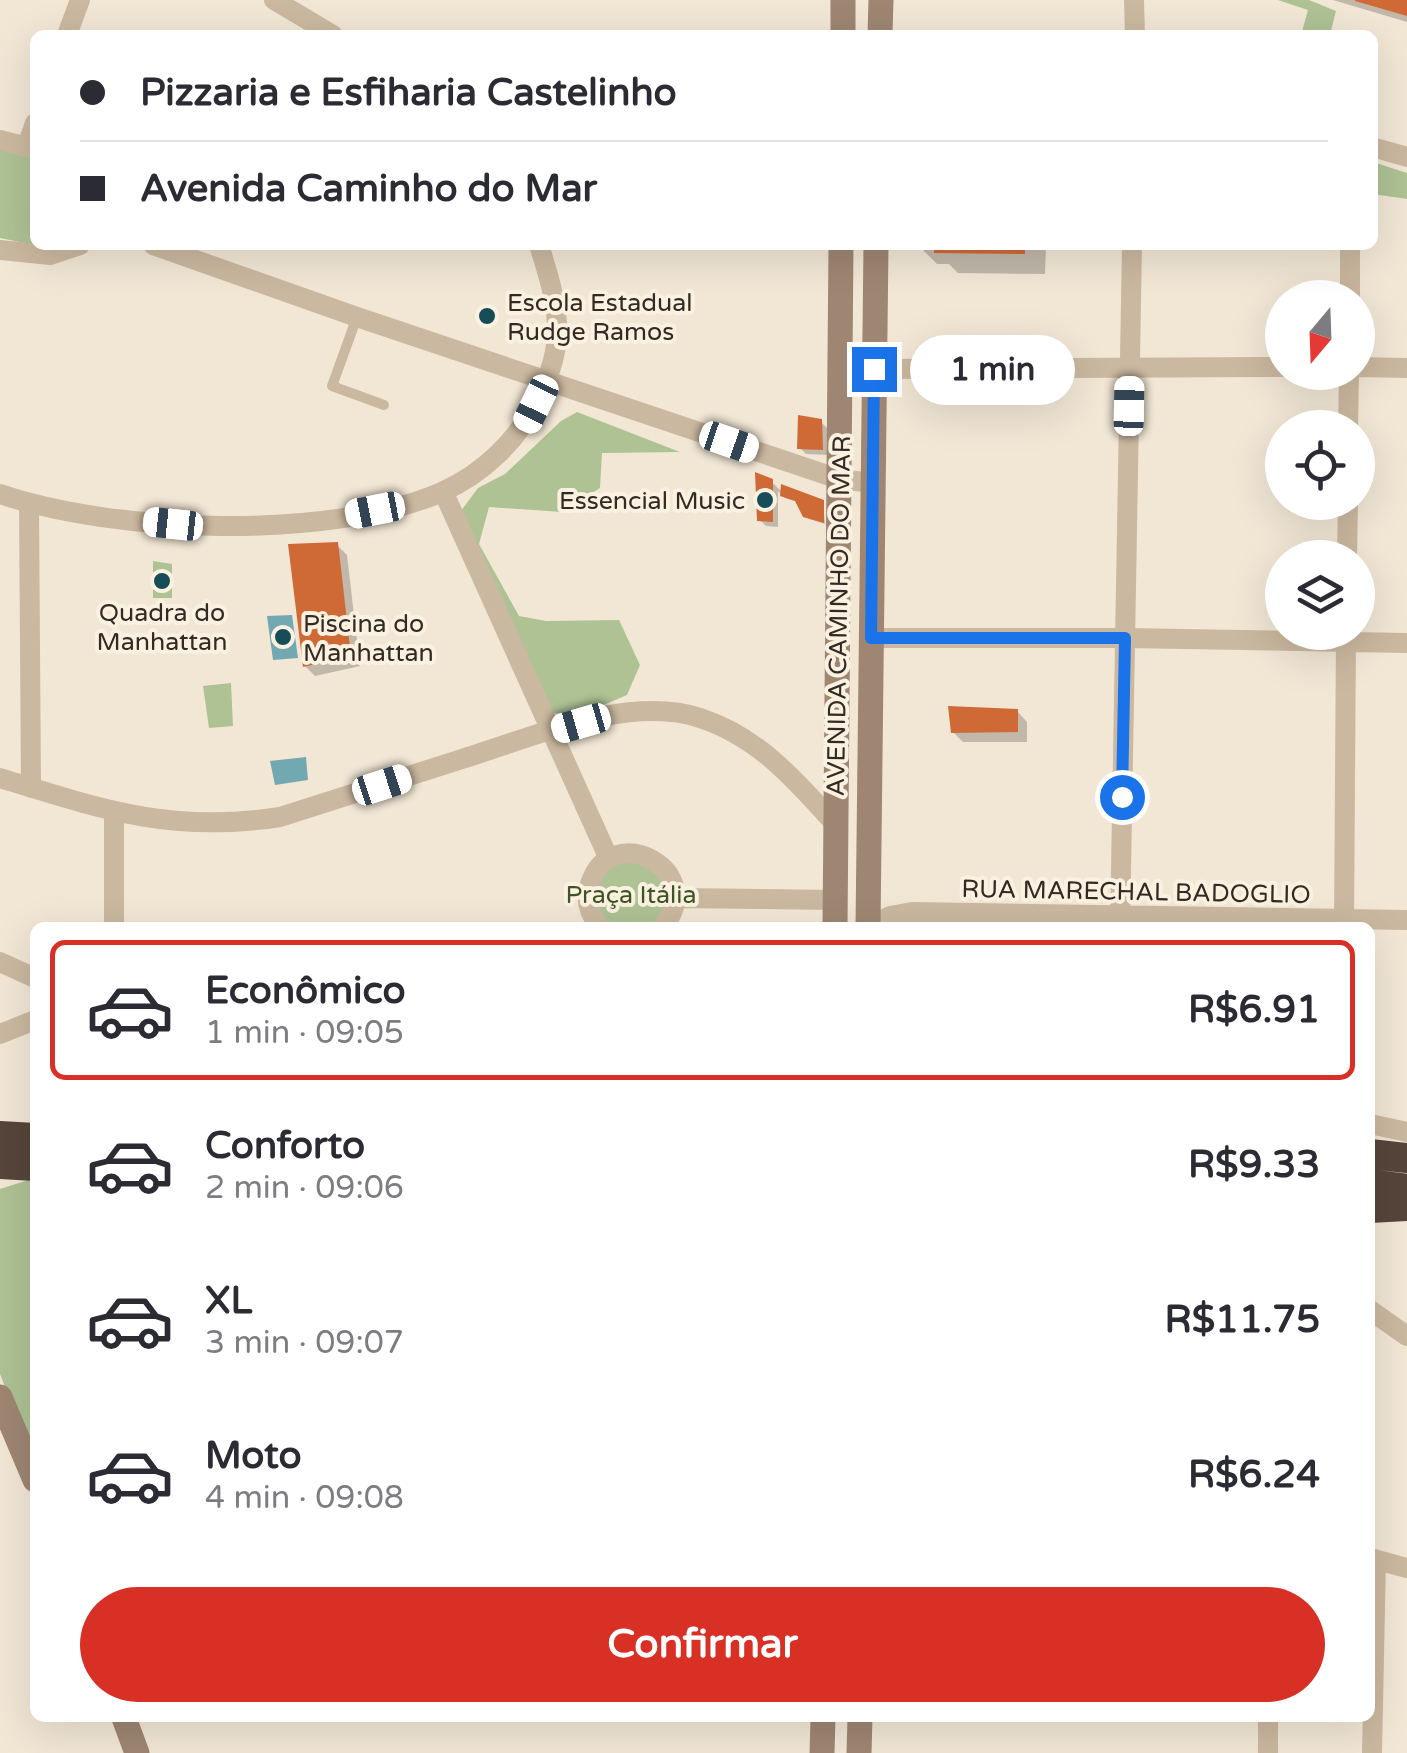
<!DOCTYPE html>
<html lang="pt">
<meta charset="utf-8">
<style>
body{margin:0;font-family:"Varela Round",sans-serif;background:#f7f7f7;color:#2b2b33;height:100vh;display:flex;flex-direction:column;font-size:38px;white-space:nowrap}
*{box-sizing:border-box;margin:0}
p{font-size:32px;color:#7c7c81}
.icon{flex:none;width:55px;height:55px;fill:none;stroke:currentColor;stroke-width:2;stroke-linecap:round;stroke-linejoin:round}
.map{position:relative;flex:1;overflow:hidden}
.details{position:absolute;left:30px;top:922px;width:1345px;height:800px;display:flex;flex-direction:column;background:#fff;border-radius:15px;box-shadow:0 10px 40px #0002}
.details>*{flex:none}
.banner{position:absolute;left:30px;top:30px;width:1348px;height:220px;border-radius:15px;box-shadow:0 10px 40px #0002;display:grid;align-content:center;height:220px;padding:0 50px;background:#fff}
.needle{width:65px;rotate:199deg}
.fabs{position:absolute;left:1265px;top:280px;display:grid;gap:20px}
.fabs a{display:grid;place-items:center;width:110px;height:110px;border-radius:50%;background:#fff;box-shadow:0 10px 40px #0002;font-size:50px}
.end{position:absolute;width:45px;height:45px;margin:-22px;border:12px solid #1a73e8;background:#fff;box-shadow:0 0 0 5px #fff}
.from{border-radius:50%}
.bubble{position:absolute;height:70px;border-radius:35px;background:#fff;box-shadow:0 10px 40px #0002;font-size:32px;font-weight:700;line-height:70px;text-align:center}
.car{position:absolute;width:30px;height:60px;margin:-30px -15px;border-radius:12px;box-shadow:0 0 8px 2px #0007;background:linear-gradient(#fff 24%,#345 0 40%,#fff 0 76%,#345 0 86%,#fff 0)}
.banner b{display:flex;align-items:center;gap:35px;height:95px;font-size:38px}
.banner b+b{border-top:2px solid #e1e1e2}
.banner i{width:25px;height:25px;background:#2b2b33}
ul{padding:18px 0 0;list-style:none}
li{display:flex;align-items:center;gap:30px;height:140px;margin:0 20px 15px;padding:0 30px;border:5px solid transparent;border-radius:15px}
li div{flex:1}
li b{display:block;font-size:38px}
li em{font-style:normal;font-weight:700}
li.active{border-color:#d93025}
li>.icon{width:90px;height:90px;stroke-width:1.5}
.action{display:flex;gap:20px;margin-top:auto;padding:20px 50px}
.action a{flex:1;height:115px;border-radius:60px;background:#d93025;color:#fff;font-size:40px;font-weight:700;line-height:115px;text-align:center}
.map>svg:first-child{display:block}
.green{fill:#aec294}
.water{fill:#72a8b1}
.shadow{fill:#0003}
.building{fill:#cf6a36}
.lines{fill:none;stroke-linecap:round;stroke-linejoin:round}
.lane{stroke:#cbb8a0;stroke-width:10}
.street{stroke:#cbb8a0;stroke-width:20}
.secondary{stroke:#9e8672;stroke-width:25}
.highway{stroke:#56453a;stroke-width:30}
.route{stroke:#1a73e8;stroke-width:12}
.poi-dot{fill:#174d58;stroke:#faf1e1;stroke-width:4}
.labels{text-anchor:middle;stroke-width:8;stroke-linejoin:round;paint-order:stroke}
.poi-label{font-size:25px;fill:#342a24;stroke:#faf1e1;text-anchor:start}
.street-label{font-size:25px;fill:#342a24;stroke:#faf1e1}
.park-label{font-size:25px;fill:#3f5426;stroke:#faf1e1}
</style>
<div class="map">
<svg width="1407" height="1753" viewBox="0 0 1407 1753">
<rect width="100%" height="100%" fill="#f2e7d5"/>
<path class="green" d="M 1278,0 L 1309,0 L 1336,11 L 1330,35 L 1301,35 L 1308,10 Z
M 0,146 L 35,156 L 35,245 L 0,238 Z
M 1373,162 L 1407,173 L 1407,199 L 1373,194 Z
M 577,412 L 680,452 L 602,453 L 600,488 L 562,512 L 489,507 L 479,544 L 519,616 L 546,621 L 619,620 L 640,665 L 627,695 L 580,715 L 537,712 L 449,527 L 478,488 L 505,474 L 561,421 Z
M 153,561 L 172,564 L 172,598 L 153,598 Z
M 231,683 L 233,726 L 209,728 L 203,686 Z
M 638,861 L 665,881 L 668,904 L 652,927 L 611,927 C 593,911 589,879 613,865 C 619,862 631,862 638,861 Z
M 35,1178 L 35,1464 L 0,1374 L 0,1189 Z"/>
<path class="water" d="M 292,615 L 298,658 L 273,660 L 267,616 Z
M 306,757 L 308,780 L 275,785 L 270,761 Z"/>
<path class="shadow" d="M 1333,0 L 1407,0 L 1407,22 Z
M 918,245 L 1046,245 L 1045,274 L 958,273 L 949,264 L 937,264 Z
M 820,421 L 827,428 L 828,455 L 806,454 L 800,448 Z
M 772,482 L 783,493 L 823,503 L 825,524 L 809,519 L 798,502 L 785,498 L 778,491 L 778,527 L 766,526 L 760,520 Z
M 337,545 L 347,555 L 360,666 L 315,676 L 305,666 Z
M 1017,711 L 1027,722 L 1027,742 L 963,742 L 953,732 Z"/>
<path class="building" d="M 1355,0 L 1407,0 L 1407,16 L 1355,1 Z
M 934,245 L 1025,245 L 1025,254 L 934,253 Z
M 798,415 L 822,419 L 823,450 L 797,449 Z
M 755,472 L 773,479 L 773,522 L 757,521 Z
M 781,484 L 824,500 L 824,523 L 803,517 L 795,501 L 780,496 Z
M 338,542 L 351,656 L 303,667 L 288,544 Z
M 948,706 L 1018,709 L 1018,732 L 951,733 Z"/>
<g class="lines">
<path class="lane" d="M 357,317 L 332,386 L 384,405"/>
<path class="street" d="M 274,0 L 333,35
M 1134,0 L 1135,35
M 67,35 L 80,0
M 0,140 L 35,149
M 27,146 L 35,123
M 1372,147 L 1407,157
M 153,245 L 357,317 L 839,479 L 873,483
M 0,250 L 50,255 L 80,245
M 1350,298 L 1350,245
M 1358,367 L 1407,368
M 874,369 L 1282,367
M 1348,428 L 1349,372
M 443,491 L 609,859
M 0,494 C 115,533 329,541 442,492 C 484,473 518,440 538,399 C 548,378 556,358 557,334 C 558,304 548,274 539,245
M 29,504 L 31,788
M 1347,558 L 1348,502
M 871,638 L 1125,638 L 1407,643
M 0,778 C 101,809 172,834 280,817 C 340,798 401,779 462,759 C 531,738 628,694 700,718 C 759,737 796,781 836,825
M 114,813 L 114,928
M 675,898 L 835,900
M 600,928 C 590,915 584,900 590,884 C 611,818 711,871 662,928
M 867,928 L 890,916 L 912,912 L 1407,920
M 1120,928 L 1132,245
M 1344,928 L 1346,632
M 0,962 L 35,978
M 0,1034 L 35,1020
M 1370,1124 L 1407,1132
M 1370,1310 L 1407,1336
M 1370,1558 L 1407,1568
M 1268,1753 L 1268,1718
M 1372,1753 L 1376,1560"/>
<path class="secondary" d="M 843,35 L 843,0
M 880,35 L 881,0
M 835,928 L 841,245
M 868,928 L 876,245
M 0,1397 L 35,1480
M 124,1718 L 137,1753
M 822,1753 L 823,1718
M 859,1753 L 860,1718"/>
<path class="highway" d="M 0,1136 L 35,1138
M 1370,1154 L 1407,1158
M 0,1164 L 35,1166
M 1370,1184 L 1407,1189
M 1370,1208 L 1407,1206"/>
</g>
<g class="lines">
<path class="route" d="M 874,369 L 871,638 L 1125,638 L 1122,797"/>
</g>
<g class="poi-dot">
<circle cx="487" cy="316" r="10"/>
<circle cx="765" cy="500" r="10"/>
<circle cx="162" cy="581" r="10"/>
<circle cx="283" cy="637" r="10"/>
</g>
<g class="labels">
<g class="poi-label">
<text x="507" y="311">Escola Estadual<tspan x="507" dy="29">Rudge Ramos</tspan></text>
<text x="745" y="509" text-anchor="end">Essencial Music</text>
<text x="162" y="621" text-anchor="middle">Quadra do<tspan x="162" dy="29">Manhattan</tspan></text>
<text x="303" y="632">Piscina do<tspan x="303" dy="29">Manhattan</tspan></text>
</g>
<g class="street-label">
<text transform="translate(838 616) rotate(-89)" y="9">AVENIDA CAMINHO DO MAR</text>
<text transform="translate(1136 891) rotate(1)" y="9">RUA MARECHAL BADOGLIO</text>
</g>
<g class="park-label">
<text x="631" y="903">Praça Itália</text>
</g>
</g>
</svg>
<div class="fabs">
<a><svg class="needle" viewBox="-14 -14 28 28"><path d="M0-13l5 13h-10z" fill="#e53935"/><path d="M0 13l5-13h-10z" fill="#7c7c81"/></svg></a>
<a><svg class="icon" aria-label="locate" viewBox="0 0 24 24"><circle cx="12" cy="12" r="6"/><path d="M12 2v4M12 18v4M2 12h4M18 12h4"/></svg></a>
<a><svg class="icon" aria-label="layers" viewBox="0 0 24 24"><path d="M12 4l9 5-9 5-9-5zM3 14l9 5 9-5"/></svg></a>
</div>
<i class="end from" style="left:1122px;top:797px"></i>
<i class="end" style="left:874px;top:369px"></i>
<div class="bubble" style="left:910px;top:335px;width:165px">1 min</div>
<i class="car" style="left:536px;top:404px;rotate:206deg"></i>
<i class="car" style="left:1129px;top:406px;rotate:1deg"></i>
<i class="car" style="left:729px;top:442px;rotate:109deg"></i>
<i class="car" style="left:375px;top:510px;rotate:259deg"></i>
<i class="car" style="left:173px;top:524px;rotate:276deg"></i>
<i class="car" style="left:581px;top:723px;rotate:254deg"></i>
<i class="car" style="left:382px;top:785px;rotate:72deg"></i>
<div class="banner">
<b><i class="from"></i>Pizzaria e Esfiharia Castelinho</b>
<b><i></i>Avenida Caminho do Mar</b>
</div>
<section class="details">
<ul>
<li class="active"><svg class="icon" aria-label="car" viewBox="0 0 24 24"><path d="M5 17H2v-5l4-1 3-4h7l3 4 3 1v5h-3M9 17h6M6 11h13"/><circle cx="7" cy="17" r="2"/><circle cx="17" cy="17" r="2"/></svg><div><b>Econômico</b><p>1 min · 09:05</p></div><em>R$6.91</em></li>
<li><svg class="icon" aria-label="car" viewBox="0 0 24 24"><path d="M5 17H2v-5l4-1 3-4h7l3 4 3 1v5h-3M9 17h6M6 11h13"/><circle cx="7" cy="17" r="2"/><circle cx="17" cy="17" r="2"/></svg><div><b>Conforto</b><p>2 min · 09:06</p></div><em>R$9.33</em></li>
<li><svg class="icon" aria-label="car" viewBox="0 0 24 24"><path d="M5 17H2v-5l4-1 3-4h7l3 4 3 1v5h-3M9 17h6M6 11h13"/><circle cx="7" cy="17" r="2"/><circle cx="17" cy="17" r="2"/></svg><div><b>XL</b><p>3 min · 09:07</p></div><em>R$11.75</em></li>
<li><svg class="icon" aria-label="car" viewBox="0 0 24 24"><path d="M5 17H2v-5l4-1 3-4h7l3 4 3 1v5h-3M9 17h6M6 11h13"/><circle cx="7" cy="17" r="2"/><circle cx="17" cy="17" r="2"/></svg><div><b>Moto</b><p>4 min · 09:08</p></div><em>R$6.24</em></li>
</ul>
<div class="action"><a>Confirmar</a></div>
</section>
</div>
